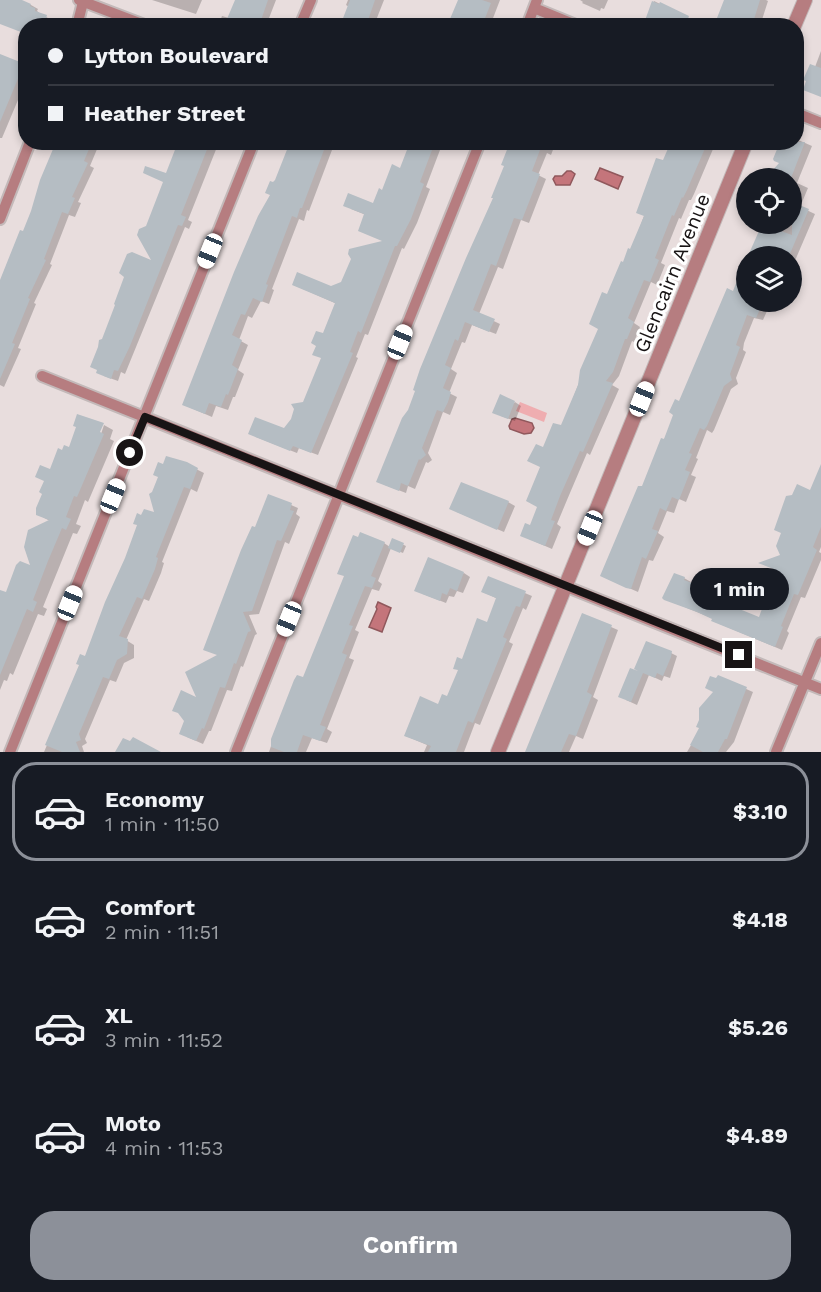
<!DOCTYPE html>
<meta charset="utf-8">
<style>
body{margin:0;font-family:"Work Sans",sans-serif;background:#242831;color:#f1f3f6;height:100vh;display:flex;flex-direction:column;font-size:22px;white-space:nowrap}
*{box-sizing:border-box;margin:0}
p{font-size:20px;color:#9ea1a6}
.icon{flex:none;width:33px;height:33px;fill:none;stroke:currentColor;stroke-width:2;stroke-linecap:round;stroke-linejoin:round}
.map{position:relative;height:752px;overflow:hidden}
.panel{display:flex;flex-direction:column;background:#171b24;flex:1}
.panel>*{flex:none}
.banner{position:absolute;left:18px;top:18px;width:786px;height:132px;border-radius:24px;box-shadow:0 3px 9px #0003;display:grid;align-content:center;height:132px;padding:0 30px;background:#171b24}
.controls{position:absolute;left:736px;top:168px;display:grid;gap:12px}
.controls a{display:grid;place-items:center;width:66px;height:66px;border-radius:50%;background:#171b24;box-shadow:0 3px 9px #0003;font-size:30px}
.end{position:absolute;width:27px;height:27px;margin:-14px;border:8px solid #181415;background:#fff;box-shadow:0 0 0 3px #fff}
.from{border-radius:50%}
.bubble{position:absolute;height:42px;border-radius:21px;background:#171b24;box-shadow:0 3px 9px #0003;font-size:20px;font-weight:700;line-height:42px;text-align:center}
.car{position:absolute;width:18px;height:36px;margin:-18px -9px;border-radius:8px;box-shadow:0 0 4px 2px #0007;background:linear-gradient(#fff 24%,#345 0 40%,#fff 0 76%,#345 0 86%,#fff 0)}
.banner b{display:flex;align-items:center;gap:21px;height:57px;font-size:22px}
.banner b+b{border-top:2px solid #363941}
.banner i{width:15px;height:15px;background:#f1f3f6}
ul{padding:10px 0 0;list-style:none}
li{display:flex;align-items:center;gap:18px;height:99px;margin:0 12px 9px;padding:0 18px;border:3px solid transparent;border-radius:24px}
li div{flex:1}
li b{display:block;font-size:22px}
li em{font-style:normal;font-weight:700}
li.selected{border-color:#8c9099}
li>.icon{width:54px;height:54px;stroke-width:1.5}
.primary-button{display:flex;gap:12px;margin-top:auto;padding:12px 30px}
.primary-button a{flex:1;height:69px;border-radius:24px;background:#8c9099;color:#fff;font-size:24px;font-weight:700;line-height:69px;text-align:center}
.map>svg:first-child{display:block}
.green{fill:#efadb0}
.water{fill:#c4757b;stroke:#90585c;stroke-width:1.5}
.shadow{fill:#0003}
.building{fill:#b5bdc3}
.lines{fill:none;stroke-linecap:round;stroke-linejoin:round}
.minor-casing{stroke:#c3b9b9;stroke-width:14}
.tertiary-casing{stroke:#c3b9b9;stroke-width:16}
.minor{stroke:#b67d80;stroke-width:10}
.tertiary{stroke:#b67d80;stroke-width:14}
.route{stroke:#181415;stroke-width:8}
.labels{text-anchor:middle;stroke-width:6;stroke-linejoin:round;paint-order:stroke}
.street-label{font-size:20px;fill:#181415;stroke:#fff}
</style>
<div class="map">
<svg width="821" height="752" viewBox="0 0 821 752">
<rect width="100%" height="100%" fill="#e8dddd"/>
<path class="green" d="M 520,402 L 547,413 L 544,422 L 516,411 Z"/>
<path class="water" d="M 600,168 L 623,177 L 618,189 L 595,179 Z
M 567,171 L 571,171 L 575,174 L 570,185 L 556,185 L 553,179 L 555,176 L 562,176 Z
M 515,418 L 532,423 L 534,428 L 531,433 L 524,434 L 510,429 L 509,426 L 512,419 Z
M 378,602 L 391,608 L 382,632 L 369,627 L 377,609 L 376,607 Z"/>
<path class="shadow" d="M 0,0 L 18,0 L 31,5 L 38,9 L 37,11 L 42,15 L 54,21 L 53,26 L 26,26 L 0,19 Z
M 152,0 L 202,0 L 196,14 Z
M 241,0 L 276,0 L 266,26 L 218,26 L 222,16 L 229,18 Z
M 348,0 L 384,0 L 375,23 L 380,25 L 342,26 L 349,7 L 346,5 Z
M 459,0 L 500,0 L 490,26 L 449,26 Z
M 580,0 L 608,0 L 604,9 L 601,8 L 600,11 L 582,3 L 583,2 Z
M 726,0 L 766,0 L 768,1 L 760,26 L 720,26 Z
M 654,1 L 695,21 L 693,26 L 651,26 L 646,23 Z
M 821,51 L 821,97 L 815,67 Z
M 0,56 L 26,67 L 26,81 L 2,138 L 0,138 Z
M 796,139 L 812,146 L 797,183 L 808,188 L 800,207 L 815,214 L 794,263 L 792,262 L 792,256 L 750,256 L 763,224 L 792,224 L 792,178 L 770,178 L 796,142 Z
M 57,142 L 100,142 L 90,166 L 94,168 L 78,202 L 81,203 L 75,217 L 69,215 L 50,264 L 52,265 L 34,303 L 36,304 L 18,348 L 21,349 L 4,387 L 0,385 L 0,284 L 24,233 Z
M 180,142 L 219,142 L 188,220 L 192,222 L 189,229 L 185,227 L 125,374 L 121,372 L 118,381 L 104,376 L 103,340 L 154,263 L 147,227 Z
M 291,142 L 335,142 L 309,211 L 307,210 L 304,221 L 299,219 L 272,289 L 274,290 L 269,304 L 261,301 L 252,318 L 248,316 L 239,340 L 248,345 L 238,370 L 244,374 L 235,397 L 233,397 L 228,410 L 216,406 L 212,417 L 191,408 L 272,195 L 273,184 L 276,181 Z
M 407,142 L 443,142 L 426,187 L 430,189 L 417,223 L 404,249 L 402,248 L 368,335 L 365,334 L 356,357 L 358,358 L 318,455 L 299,448 L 297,453 L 256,437 L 284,430 L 304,404 L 323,359 L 324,335 L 337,304 L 294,285 L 331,287 L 343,283 L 385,241 L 366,215 L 351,209 L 374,205 L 401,170 L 410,146 Z
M 512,142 L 556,142 L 551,155 L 547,153 L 538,175 L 546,179 L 529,223 L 521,220 L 503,269 L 498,267 L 479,314 L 500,324 L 496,334 L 472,325 L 465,343 L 462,342 L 451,369 L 457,373 L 449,393 L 457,397 L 450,415 L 443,412 L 428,453 L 432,460 L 428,463 L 426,462 L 415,489 L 408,486 L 406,493 L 385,485 L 409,410 L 495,198 Z
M 689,142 L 716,142 L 694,194 L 691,200 L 689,200 L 681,219 L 679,218 L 661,263 L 665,265 L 657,285 L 651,282 L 634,323 L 640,327 L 634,342 L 632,341 L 619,376 L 612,385 L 619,389 L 590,455 L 587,453 L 567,500 L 557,524 L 561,527 L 552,549 L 529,539 L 530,527 L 539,507 L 544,449 L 562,427 L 600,328 L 608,296 L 631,251 L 664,162 L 685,152 Z
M 747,263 L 747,302 L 771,302 L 763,320 L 754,318 L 744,343 L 743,350 L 746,352 L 736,378 L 738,384 L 731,389 L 714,430 L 712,433 L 707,430 L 696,458 L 698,459 L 691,475 L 696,477 L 686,502 L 679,499 L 674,513 L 667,511 L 658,533 L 664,537 L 653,561 L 649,560 L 638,592 L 608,579 L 643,488 L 680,403 L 734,293 Z
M 515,402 L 521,406 L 515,421 L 501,416 Z
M 104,425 L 113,430 L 110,439 L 114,441 L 88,502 L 85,500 L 76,524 L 81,526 L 77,534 L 73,533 L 43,607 L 47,609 L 44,616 L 38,614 L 13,675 L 10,673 L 7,681 L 4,680 L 0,690 L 0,595 L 6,594 L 33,567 L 50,521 L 37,514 L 51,471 L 63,451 L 96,438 L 99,440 Z
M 186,464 L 204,473 L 197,492 L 191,489 L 162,562 L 164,563 L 161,573 L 149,601 L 144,599 L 126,640 L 134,645 L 134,658 L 124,663 L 116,682 L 110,680 L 85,739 L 87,743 L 82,746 L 84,752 L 44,752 L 81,665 L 157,515 L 153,493 L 163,466 Z
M 821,467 L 821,547 L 819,552 L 821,553 L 821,560 L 805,598 L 801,597 L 787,631 L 789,633 L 782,650 L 720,624 L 714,619 L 665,599 L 684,578 L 691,582 L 690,584 L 712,590 L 715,585 L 726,589 L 732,593 L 730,598 L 737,602 L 735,606 L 739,608 L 739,610 L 760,619 L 782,556 Z
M 508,502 L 515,506 L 504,532 L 457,512 Z
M 291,505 L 298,508 L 296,514 L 300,517 L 289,544 L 285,542 L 259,614 L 249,615 L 257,634 L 255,635 L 243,667 L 241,666 L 232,691 L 227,690 L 211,731 L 209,731 L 203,744 L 187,737 L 199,700 L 219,656 L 256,529 Z
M 393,540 L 406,546 L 403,553 L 391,548 L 378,581 L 382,584 L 379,591 L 372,589 L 355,630 L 359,632 L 349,658 L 354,660 L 327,729 L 332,732 L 327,743 L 312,738 L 306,752 L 269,752 L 273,740 L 304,679 L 384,543 L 390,547 Z
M 464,573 L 470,577 L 463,593 L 457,591 L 454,597 L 449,596 L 446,603 L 423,594 Z
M 489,578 L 532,596 L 526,610 L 523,608 L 509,642 L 513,644 L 480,725 L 475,723 L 464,752 L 424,752 L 427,745 L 406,736 L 448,698 L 462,661 L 488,624 L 498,599 L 483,592 Z
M 583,615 L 618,630 L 593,697 L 598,700 L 583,739 L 576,736 L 569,752 L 526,752 Z
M 671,653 L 677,656 L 670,678 L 664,676 L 662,681 L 649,675 L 637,705 L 626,700 L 641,674 Z
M 719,677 L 753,692 L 734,742 L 726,752 L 687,752 L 701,728 Z"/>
<path class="building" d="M 0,0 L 22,0 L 31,4 L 30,6 L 35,8 L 35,11 L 47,15 L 44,26 L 26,26 L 26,34 L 0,24 Z
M 235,0 L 268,0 L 259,26 L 224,26 Z
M 350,0 L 375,0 L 366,26 L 340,26 Z
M 458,0 L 482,0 L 491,3 L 482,26 L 447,26 Z
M 724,0 L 760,0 L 752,26 L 735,26 L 717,18 Z
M 652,1 L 659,4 L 660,2 L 689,16 L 685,26 L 643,26 Z
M 0,54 L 20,62 L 18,68 L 22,69 L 0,122 Z
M 810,64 L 821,68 L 821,97 L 803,90 L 806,81 L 803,80 Z
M 56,142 L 92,142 L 84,161 L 88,163 L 72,197 L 75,198 L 68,214 L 62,212 L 44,259 L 46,260 L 28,298 L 30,299 L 12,343 L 15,344 L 0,379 L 0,280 L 20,230 L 23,231 L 31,211 L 40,180 Z
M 178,142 L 210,142 L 181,215 L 186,217 L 182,226 L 178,225 L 130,346 L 118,371 L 114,370 L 111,379 L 96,373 L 97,370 L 90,367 L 98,347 L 99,340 L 102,339 L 115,305 L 114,304 L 124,277 L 119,273 L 127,254 L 132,252 L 151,260 L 137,235 L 139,229 L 146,226 L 163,182 L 143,173 L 145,166 L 166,173 Z
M 290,142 L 327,142 L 302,208 L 300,208 L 297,218 L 292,216 L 266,284 L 268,285 L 262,302 L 253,298 L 245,315 L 241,314 L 232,335 L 242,340 L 232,365 L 238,369 L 228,395 L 226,394 L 221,407 L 209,403 L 205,414 L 182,405 L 234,272 L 258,216 L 270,195 L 265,193 L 270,181 L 273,182 L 275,180 Z
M 410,142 L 435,142 L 420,182 L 424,184 L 411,219 L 397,246 L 395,246 L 361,333 L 358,331 L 350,352 L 353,353 L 311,453 L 293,446 L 290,451 L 248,434 L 255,417 L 284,428 L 291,419 L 294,409 L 291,404 L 303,402 L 321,358 L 312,355 L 316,346 L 311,343 L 316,331 L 323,333 L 335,303 L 292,285 L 297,272 L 331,286 L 341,282 L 351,259 L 348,254 L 349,249 L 382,241 L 358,231 L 364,214 L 343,206 L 348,193 L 373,203 L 379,188 L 382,190 L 392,164 L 400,168 Z
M 510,142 L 543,142 L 532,171 L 540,174 L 522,220 L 514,218 L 496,266 L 491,264 L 473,310 L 495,319 L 489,332 L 465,322 L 458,341 L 455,339 L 445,365 L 451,368 L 443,388 L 451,392 L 448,402 L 443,412 L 437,410 L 422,448 L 426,455 L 420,460 L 419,459 L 408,486 L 401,483 L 399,491 L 376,482 L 402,418 L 408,410 L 415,391 L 413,390 L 420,369 L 466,258 L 493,198 L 491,198 L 504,166 L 501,165 Z
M 687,142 L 697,142 L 706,146 L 687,190 L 683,198 L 682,197 L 674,216 L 672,215 L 655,258 L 659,260 L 650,282 L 644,280 L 628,318 L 634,322 L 627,339 L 625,339 L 613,372 L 606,381 L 613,383 L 583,452 L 580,451 L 560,496 L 551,520 L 555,521 L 545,546 L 520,536 L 525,523 L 530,525 L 537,507 L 526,501 L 540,467 L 527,461 L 536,444 L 543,447 L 553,423 L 561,425 L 578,385 L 580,370 L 598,329 L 589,324 L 602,292 L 607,294 L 621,261 L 623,262 L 628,248 L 630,249 L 644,216 L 636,213 L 656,158 L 663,160 L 670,144 L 684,150 Z
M 780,142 L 805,142 L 791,178 L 766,178 L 779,163 L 774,161 L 773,159 Z
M 792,202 L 809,209 L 789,256 L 748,256 L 762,224 L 792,235 Z
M 746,258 L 747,302 L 754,302 L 762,305 L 756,318 L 747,315 L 738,339 L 736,345 L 740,347 L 730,374 L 732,380 L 724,386 L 707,426 L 704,430 L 700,428 L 689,453 L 692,454 L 685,470 L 690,472 L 679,500 L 672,497 L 666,511 L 660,508 L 652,529 L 658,531 L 646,559 L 642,557 L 631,589 L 626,588 L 600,576 L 638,486 L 642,486 L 661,438 L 664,439 L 673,415 L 669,412 L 675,399 L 679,401 L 727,288 L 733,291 Z
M 500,394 L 515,401 L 508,419 L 492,413 Z
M 77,414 L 104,423 L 100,432 L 104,434 L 77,497 L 74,496 L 66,517 L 71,519 L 66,530 L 62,528 L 48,561 L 33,600 L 37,602 L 33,612 L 27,609 L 0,675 L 0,590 L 6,592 L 16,565 L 20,561 L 30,565 L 24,547 L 28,530 L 49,520 L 36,515 L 36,508 L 42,494 L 39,492 L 44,481 L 35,477 L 40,465 L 50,469 L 58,448 L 62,450 L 64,445 L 69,447 L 76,427 L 73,426 Z
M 166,456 L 187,462 L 198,468 L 190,489 L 184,487 L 156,557 L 158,558 L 155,569 L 142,599 L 137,597 L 119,636 L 128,639 L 127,654 L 117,660 L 109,679 L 103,677 L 79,734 L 81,740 L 76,742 L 80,752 L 62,752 L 45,745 L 79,665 L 76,664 L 80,654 L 85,656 L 105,602 L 125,558 L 137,525 L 133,524 L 137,513 L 141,515 L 144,509 L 154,512 L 149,494 L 152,492 L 158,477 L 153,475 L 158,462 L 163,464 Z
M 821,464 L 821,527 L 813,547 L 817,550 L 798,595 L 794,594 L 781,626 L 783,627 L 775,647 L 711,621 L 712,619 L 697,612 L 664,600 L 662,598 L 674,573 L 685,577 L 684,580 L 705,588 L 706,586 L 712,588 L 714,583 L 726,588 L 724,594 L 731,596 L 729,601 L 733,603 L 732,606 L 759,617 L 776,570 L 758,563 L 780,555 L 776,546 L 781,533 L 774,530 L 786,496 L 792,495 L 797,484 L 810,490 Z
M 461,482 L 509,501 L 497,530 L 449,509 Z
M 268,494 L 292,503 L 290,510 L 294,511 L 281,541 L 277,540 L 252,611 L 243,612 L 251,631 L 248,632 L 236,664 L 234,663 L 225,688 L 220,687 L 204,729 L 202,728 L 196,741 L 179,734 L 184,721 L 178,713 L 172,711 L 181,690 L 196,697 L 185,672 L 217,655 L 203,650 L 241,550 L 252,526 L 255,527 Z
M 360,532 L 385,542 L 371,576 L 376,578 L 372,588 L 365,586 L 349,625 L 353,626 L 342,653 L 347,655 L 320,725 L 326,727 L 320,741 L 303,735 L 297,752 L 284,752 L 271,747 L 271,739 L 294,680 L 297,675 L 303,677 L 344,576 L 337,574 L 353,535 L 358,537 Z
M 392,538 L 404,543 L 400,553 L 388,548 Z
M 428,557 L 464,572 L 457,591 L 450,588 L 447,595 L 442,593 L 440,601 L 414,591 Z
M 488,576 L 526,591 L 520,607 L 516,606 L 503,637 L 507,639 L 473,723 L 468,721 L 456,752 L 428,752 L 431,746 L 404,736 L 420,696 L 438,704 L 442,694 L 447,696 L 458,670 L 453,669 L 457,657 L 462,659 L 477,618 L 487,622 L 496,598 L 481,592 Z
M 582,613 L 612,625 L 587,692 L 592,695 L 576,736 L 569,734 L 561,752 L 525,752 Z
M 646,641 L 672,651 L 671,657 L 663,676 L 657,673 L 655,678 L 643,673 L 631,702 L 618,697 L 630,668 L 638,671 L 634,669 Z
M 718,675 L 747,687 L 727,739 L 725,739 L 718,752 L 703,752 L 690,745 L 699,728 L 696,727 L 699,720 L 699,708 L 713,692 L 705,688 L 710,676 L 716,678 Z
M 133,737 L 161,752 L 115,752 L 123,738 L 130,741 Z"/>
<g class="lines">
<defs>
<path id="minor" d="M 79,0 L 147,26
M 534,8 L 578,26
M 77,26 L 83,2
M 300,26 L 311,0
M 527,26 L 537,0
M 796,113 L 821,123
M 0,219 L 30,142
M 42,376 L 821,689
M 10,752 L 254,142
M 236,752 L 480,142
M 776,752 L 821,643"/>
<path id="tertiary" d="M 794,26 L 805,0
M 498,752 L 746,142"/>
</defs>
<use href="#minor" class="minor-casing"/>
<use href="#tertiary" class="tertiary-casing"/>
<use href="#minor" class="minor"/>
<use href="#tertiary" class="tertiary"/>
</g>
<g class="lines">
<path class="route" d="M 130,453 L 145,417 L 739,655"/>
</g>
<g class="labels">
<g class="street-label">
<text transform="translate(672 273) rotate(-68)" y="7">Glencairn Avenue</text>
</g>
</g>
</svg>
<div class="controls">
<a><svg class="icon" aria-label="locate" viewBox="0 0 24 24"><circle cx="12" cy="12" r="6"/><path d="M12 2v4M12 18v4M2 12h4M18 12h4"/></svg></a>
<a><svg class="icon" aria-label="layers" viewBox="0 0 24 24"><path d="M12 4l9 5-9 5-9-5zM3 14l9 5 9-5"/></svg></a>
</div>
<i class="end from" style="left:130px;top:453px"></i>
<i class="end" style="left:739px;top:655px"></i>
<div class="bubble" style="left:690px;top:568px;width:99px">1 min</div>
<i class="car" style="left:210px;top:251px;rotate:202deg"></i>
<i class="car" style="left:400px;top:342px;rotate:22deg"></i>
<i class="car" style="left:642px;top:399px;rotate:22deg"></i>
<i class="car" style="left:113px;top:496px;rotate:22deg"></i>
<i class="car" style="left:590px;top:528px;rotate:202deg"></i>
<i class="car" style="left:70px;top:603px;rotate:22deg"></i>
<i class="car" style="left:289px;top:619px;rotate:202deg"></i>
<div class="banner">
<b><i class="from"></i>Lytton Boulevard</b>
<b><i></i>Heather Street</b>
</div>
</div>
<section class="panel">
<ul>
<li class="selected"><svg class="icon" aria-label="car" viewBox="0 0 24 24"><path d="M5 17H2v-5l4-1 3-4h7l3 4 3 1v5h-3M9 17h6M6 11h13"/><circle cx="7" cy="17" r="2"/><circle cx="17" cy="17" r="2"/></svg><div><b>Economy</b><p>1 min · 11:50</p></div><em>$3.10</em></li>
<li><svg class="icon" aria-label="car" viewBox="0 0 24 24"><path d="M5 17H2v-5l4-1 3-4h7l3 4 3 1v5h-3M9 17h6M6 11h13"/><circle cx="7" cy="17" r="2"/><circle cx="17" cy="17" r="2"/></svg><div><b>Comfort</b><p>2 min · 11:51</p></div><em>$4.18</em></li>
<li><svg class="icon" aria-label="car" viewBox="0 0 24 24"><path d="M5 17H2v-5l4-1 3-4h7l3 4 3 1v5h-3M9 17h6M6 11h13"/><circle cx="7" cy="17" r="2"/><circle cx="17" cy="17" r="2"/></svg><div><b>XL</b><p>3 min · 11:52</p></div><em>$5.26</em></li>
<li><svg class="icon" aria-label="car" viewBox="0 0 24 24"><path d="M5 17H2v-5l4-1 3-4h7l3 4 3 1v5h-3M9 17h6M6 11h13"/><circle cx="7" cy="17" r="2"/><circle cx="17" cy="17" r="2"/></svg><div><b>Moto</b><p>4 min · 11:53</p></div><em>$4.89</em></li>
</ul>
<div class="primary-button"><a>Confirm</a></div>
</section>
